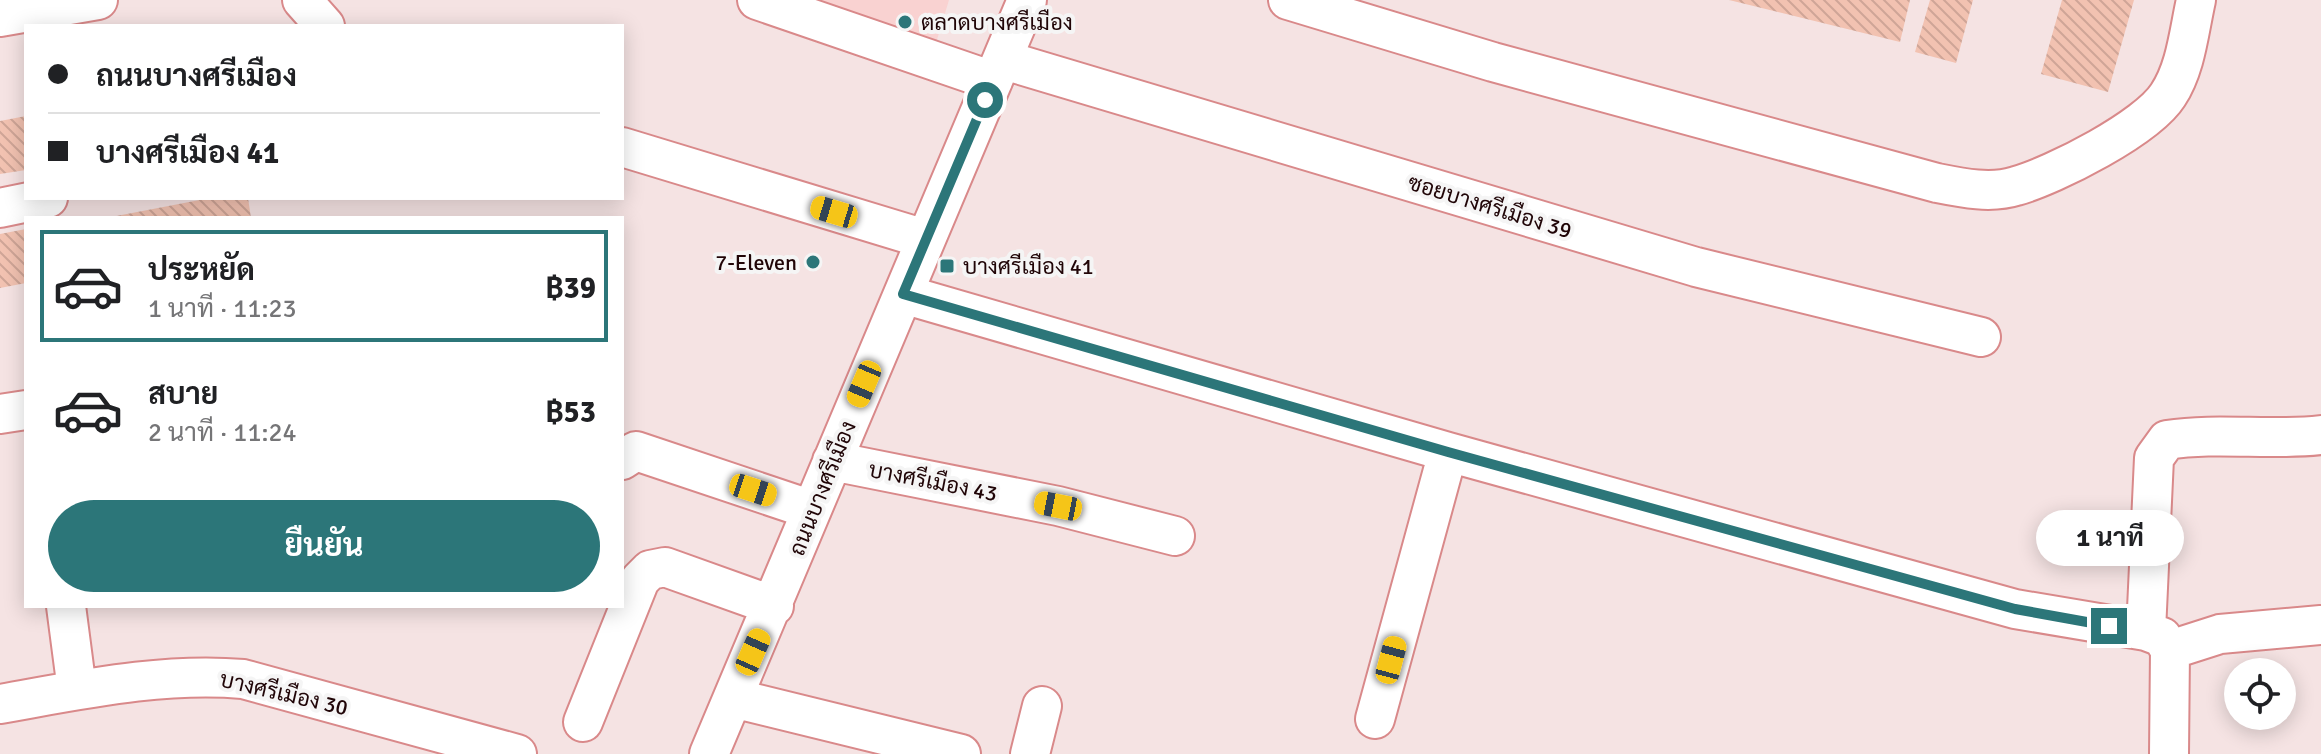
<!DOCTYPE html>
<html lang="th">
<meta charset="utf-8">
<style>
body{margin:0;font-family:Signika,Sarabun,sans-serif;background:#f6f6f6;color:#202124;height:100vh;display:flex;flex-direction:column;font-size:30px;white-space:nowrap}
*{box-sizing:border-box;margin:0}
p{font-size:26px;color:#757577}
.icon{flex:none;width:44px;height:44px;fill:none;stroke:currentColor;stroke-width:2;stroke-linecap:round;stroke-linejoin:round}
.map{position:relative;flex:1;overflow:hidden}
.details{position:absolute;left:24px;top:216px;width:600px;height:392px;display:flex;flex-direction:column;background:#fff;border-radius:0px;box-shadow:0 4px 20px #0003}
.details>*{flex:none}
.hud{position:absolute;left:24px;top:24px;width:600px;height:176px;border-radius:0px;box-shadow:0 4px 20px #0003;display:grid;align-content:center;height:176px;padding:0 24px;background:#fff}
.controls{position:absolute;left:2224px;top:658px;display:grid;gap:16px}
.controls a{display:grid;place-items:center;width:72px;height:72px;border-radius:50%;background:#fff;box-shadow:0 4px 20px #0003;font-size:40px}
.end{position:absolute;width:36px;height:36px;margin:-18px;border:10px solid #2c7679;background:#fff;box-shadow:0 0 0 4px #fff}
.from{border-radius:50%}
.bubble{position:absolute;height:56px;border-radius:28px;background:#fff;box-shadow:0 4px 20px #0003;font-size:26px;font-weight:700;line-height:56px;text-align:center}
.car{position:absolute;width:24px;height:48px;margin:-24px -12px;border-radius:10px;box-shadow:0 0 6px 2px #0007;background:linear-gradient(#f5c518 24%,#345 0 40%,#f5c518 0 76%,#345 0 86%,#f5c518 0)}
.hud b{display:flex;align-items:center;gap:28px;height:76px;font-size:30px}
.hud b+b{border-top:2px solid #e0e0e0}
.hud i{width:20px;height:20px;background:#202124}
ul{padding:14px 0 0;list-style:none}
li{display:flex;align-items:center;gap:24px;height:112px;margin:0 16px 12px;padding:0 8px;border:4px solid transparent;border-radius:0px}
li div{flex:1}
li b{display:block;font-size:30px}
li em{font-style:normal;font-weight:700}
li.active{border-color:#2c7679}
li>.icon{width:72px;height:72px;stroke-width:1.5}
.primary-button{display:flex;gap:16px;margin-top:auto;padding:16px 24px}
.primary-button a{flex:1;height:92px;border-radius:48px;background:#2c7679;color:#fff;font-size:32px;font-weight:700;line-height:92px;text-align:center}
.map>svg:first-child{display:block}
.built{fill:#f9d2d1}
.building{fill:url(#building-back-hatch)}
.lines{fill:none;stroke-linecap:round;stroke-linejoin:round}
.minor-casing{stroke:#d9898a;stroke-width:42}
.minor{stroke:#fff;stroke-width:38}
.route{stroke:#2c7679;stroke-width:10}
.poi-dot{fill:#2c7679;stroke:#f5f5f5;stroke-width:3}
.labels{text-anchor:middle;stroke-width:8;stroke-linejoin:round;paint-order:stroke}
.poi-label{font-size:22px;fill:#200507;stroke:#f5f5f5;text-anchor:start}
.street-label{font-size:22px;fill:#200507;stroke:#f5f5f5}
</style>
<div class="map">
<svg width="2321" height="754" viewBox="0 0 2321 754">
<defs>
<pattern id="building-back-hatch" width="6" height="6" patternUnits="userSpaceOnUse" patternTransform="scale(2)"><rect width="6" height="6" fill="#f2c2b1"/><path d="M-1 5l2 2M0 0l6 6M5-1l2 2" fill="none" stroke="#cfa597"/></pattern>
</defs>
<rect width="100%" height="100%" fill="#f5e3e3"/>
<path class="built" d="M 799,0 L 949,0 L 936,43 Z"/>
<path class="building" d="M 1729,0 L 1910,0 L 1900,42 Z
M 1930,0 L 1973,0 L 1956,63 L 1915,52 Z
M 2062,0 L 2134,0 L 2108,92 L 2041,74 Z
M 26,116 L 26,170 L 0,174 L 0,121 Z
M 210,198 L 248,198 L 251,218 L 106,218 Z
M 26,229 L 26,283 L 0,288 L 0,234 Z"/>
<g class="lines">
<defs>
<path id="minor" d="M 302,0 L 325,26
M 757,0 L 993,81
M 1288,0 L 1493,62 L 1937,183 C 1962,188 1991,194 2016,186 C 2055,175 2147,128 2168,95 C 2186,68 2189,31 2196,0
M 0,17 L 98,0
M 1004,60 L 1696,267 L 1981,337
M 622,147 L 925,239
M 0,208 L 48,198
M 903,294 L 1448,452 L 2015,609 L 2146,631 L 2162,637 L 2170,650 L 2169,754
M 0,414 L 26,410
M 622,460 L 636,451 L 812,510
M 832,461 L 1058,506 L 1175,536
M 66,606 L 77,690
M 2146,631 L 2154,458 L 2167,440 C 2218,432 2270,441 2321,435
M 2170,650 L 2220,634 L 2321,625
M 733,698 L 961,754
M 0,704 C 80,690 162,672 243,679 L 517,754
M 1375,719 L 1448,452
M 583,722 L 640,580 L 650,570 L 665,567 L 774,606
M 709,754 L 1027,0
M 1030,754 L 1042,706"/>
</defs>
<use href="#minor" class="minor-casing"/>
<use href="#minor" class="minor"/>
</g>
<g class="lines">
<path class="route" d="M 985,100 L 903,294 L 1448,452 L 2015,609 L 2109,626"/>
</g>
<g class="poi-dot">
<circle cx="905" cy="22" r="8"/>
<circle cx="813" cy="262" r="8"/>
<rect x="939" y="258" width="16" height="16" rx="4"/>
</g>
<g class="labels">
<g class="poi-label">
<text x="921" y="30">ตลาดบางศรีเมือง</text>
<text x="797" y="270" text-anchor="end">7-Eleven</text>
<text x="963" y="274">บางศรีเมือง 41</text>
</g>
<g class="street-label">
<text transform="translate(1490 206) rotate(17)" y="8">ซอยบางศรีเมือง 39</text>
<text transform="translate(933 481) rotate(11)" y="8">บางศรีเมือง 43</text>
<text transform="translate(822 488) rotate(-68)" y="8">ถนนบางศรีเมือง</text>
<text transform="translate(284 693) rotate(13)" y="8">บางศรีเมือง 30</text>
</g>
</g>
</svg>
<div class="controls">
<a><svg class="icon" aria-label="locate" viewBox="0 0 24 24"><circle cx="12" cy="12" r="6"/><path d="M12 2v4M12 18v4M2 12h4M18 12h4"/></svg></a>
</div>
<i class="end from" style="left:985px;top:100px"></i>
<i class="end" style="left:2109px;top:626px"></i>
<div class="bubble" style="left:2036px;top:510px;width:148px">1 นาที</div>
<i class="car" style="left:834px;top:212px;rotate:287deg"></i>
<i class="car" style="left:864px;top:384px;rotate:203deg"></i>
<i class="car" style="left:753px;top:490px;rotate:108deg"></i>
<i class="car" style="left:1058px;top:506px;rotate:281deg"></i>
<i class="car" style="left:753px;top:652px;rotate:24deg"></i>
<i class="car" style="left:1391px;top:660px;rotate:15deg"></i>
<div class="hud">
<b><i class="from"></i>ถนนบางศรีเมือง</b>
<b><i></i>บางศรีเมือง 41</b>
</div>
<section class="details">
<ul>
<li class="active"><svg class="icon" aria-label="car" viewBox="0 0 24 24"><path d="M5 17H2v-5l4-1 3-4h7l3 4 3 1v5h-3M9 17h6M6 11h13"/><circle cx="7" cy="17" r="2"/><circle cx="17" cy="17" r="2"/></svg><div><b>ประหยัด</b><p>1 นาที · 11:23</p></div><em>฿39</em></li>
<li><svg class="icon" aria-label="car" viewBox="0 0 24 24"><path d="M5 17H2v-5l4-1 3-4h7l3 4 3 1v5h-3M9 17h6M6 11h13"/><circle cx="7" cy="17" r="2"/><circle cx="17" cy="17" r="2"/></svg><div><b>สบาย</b><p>2 นาที · 11:24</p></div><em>฿53</em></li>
</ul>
<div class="primary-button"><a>ยืนยัน</a></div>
</section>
</div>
